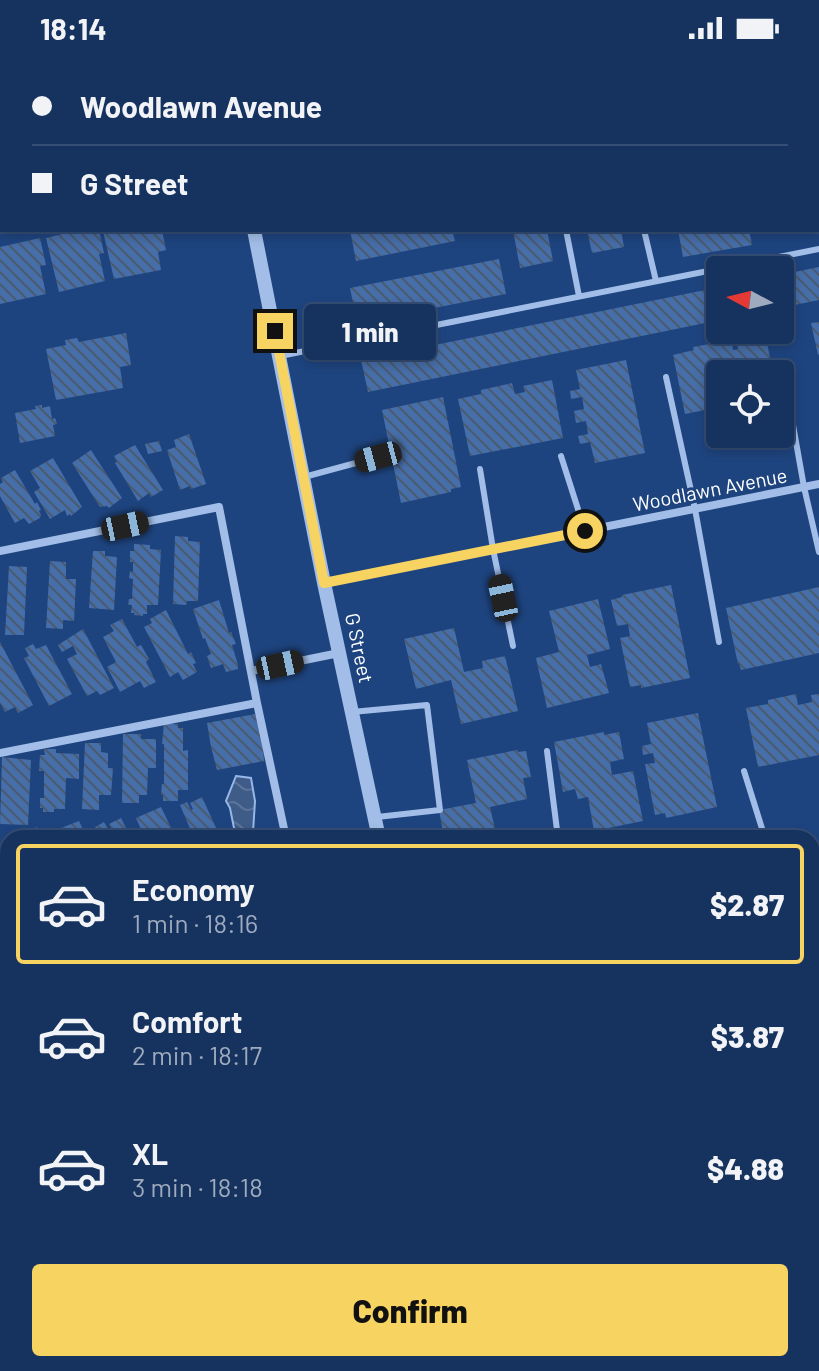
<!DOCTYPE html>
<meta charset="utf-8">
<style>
body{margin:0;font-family:Barlow,sans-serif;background:#1f3b65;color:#f1f3f6;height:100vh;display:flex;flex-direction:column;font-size:30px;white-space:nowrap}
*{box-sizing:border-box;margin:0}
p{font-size:26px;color:#9eaabd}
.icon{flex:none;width:44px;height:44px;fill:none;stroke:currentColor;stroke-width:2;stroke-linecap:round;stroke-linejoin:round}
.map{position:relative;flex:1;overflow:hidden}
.details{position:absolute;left:0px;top:774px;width:820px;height:542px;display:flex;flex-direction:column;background:#16335f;border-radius:24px 24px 0 0;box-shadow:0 4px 12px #0003,0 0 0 2px #354e74}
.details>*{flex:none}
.banner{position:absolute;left:0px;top:0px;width:820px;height:176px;box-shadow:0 4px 12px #0003,0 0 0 2px #354e74;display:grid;align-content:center;height:176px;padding:0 32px;background:#16335f}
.needle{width:52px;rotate:277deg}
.controls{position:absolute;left:706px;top:200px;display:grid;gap:16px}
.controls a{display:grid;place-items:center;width:88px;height:88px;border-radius:8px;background:#16335f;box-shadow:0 4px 12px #0003,0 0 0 2px #354e74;font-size:40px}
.end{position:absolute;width:36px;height:36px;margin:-18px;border:10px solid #f7d361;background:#111;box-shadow:0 0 0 4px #111}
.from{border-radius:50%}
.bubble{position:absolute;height:56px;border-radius:8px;background:#16335f;box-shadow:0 4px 12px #0003,0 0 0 2px #354e74;font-size:26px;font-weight:800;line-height:56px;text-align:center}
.car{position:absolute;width:24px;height:48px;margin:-24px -12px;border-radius:10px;box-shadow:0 0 6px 2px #0007;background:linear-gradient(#222 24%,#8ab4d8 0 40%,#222 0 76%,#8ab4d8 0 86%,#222 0)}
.banner b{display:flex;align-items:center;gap:28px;height:76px;font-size:30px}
.banner b+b{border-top:2px solid #354e74}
.banner i{width:20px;height:20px;background:#f1f3f6}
ul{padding:14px 0 0;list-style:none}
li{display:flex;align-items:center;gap:24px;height:120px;margin:0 16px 12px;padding:0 16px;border:4px solid transparent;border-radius:8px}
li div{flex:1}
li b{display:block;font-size:30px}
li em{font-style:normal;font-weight:800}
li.current{border-color:#f7d361}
li>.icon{width:72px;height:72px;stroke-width:1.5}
.action{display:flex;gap:16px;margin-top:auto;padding:16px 32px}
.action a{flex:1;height:92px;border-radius:8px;background:#f7d361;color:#111;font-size:32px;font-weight:800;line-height:92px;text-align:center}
.status{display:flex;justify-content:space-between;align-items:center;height:56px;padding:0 40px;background:#16335f;direction:ltr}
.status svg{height:22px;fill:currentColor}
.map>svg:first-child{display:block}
.water{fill:url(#water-waves);stroke:#95b8ea;stroke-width:2}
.building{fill:url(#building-back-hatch)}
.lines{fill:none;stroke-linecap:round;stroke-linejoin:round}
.service{stroke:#a2bee8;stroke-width:6}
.minor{stroke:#a2bee8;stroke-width:8}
.tertiary{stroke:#a2bee8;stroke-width:14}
.motorway{stroke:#fff;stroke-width:24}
.tram{stroke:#fff;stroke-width:2}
.rail{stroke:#fff;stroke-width:6;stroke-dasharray:14 6;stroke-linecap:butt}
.route{stroke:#f7d361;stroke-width:10}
.labels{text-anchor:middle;stroke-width:6;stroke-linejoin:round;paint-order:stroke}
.street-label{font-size:20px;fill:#fff;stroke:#1e447f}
</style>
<div class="status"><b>18:14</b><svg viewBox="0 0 49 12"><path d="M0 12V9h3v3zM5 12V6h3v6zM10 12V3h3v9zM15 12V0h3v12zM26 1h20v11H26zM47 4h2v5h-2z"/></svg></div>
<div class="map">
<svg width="819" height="1315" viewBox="0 0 819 1315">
<defs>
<pattern id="water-waves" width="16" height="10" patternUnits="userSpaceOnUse" patternTransform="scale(2)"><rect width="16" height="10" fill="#3f5b87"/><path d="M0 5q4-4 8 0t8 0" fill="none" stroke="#5c7499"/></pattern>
<pattern id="building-back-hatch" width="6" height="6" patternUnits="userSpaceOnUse" patternTransform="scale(2)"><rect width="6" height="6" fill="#466ea8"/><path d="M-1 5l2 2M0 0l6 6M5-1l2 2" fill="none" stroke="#4a5a71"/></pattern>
</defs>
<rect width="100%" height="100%" fill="#1e447f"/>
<path class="water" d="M 236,720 L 251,722 L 255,745 L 253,776 L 235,777 L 230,752 L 226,745 Z"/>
<path class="building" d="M 79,174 L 99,174 L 104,197 L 99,198 L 105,225 L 59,236 L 46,182 Z
M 162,174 L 166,194 L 158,196 L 161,214 L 114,223 L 103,175 Z
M 350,174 L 452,174 L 455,185 L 356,205 Z
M 513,174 L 547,174 L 553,205 L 520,212 Z
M 587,174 L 621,174 L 624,191 L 592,197 Z
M 678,174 L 749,174 L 752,189 L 683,201 Z
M 40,182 L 46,209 L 40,210 L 46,238 L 0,248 L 0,191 Z
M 499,203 L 506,238 L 357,267 L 350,232 Z
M 819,211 L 819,244 L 780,252 L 780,219 Z
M 720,231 L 720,264 L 368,336 L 361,304 Z
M 819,266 L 819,298 L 818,299 L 811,267 Z
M 126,277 L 131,309 L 120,311 L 123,332 L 56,344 L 46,293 L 66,289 L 65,284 L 77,282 L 79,286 Z
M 766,281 L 773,318 L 720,318 L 720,351 L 685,358 L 673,299 L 694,294 L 693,291 L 732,284 L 733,294 L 738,293 L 737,287 Z
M 626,304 L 645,397 L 595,407 L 590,386 L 580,388 L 578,380 L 588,378 L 586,365 L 576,367 L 574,355 L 584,353 L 582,341 L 571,343 L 570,335 L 580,333 L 576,314 Z
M 552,324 L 563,382 L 470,400 L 458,343 L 481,338 L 481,334 L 512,327 L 515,338 L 525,336 L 523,330 Z
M 443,341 L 461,431 L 451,433 L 451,436 L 401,447 L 382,354 Z
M 42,349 L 42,352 L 50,350 L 52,363 L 55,362 L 57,368 L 53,369 L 55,380 L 20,387 L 15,357 L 36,353 L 35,350 Z
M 189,378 L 206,428 L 191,433 L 190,430 L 180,434 L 167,394 L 176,391 L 174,384 Z
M 159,385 L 162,395 L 148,398 L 145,388 Z
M 135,389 L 163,434 L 151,441 L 149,437 L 138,445 L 115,407 L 117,406 L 114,400 Z
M 91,394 L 122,442 L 109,452 L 107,450 L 100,451 L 72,407 Z
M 53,402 L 82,451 L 71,460 L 70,458 L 67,460 L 65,454 L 50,463 L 34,436 L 40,432 L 30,415 Z
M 15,414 L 35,448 L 37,446 L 41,454 L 39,455 L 41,459 L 40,462 L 29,468 L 24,462 L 15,467 L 0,440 L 0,428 L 3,426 L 1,422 Z
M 175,480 L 188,481 L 188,485 L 200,486 L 198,545 L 187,545 L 186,549 L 173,548 Z
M 134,488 L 150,489 L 150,493 L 161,494 L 158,549 L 147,549 L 147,558 L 143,558 L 143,560 L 134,559 L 135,557 L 131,557 L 132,549 L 128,549 L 129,543 L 132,543 L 133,523 L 129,522 L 130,515 L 133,516 L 133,506 L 130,506 L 130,495 L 134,495 Z
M 93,495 L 105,495 L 105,500 L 117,501 L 114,554 L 89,552 Z
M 50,505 L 66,506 L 66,523 L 76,523 L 74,565 L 63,564 L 63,573 L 46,572 Z
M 9,510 L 27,511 L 24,579 L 5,579 Z
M 671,529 L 690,622 L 641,632 L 641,629 L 630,631 L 620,582 L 630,580 L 628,568 L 617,570 L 611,544 L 622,541 L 622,539 Z
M 819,531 L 819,597 L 741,614 L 739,607 L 738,608 L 726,552 Z
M 598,543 L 610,593 L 587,599 L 590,611 L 601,608 L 609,637 L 547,652 L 536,602 L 559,596 L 549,555 Z
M 219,544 L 229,577 L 231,576 L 236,588 L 232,589 L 238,609 L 238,613 L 226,616 L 223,608 L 211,612 L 207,600 L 211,598 L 205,582 L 203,583 L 193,553 Z
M 166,554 L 188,598 L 191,596 L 196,607 L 193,608 L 197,616 L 183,624 L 178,616 L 170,621 L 144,571 L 152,567 L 150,563 Z
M 122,563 L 137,591 L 141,589 L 149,603 L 146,606 L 156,626 L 144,632 L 140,625 L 120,636 L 107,611 L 116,606 L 103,581 L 114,575 L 110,569 Z
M 454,572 L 464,616 L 483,612 L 482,605 L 505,600 L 518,655 L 461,668 L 451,624 L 416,633 L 404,583 Z
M 83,573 L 114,632 L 100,639 L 97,635 L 87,640 L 67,603 L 77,598 L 73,590 L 62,596 L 58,589 Z
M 0,586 L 33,649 L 18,657 L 15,651 L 5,656 L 0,647 Z
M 33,588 L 36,593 L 46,589 L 72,638 L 49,650 L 24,602 L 29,600 L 25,592 Z
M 796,638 L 798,649 L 812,646 L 811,639 L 819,638 L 819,699 L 758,711 L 746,652 L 768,648 L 768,644 Z
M 698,657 L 717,751 L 666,762 L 665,757 L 655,759 L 645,708 L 655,707 L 653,697 L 643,699 L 642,690 L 651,688 L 647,667 Z
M 255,658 L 262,680 L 264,705 L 217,714 L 211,691 L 207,667 Z
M 164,668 L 178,668 L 178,672 L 183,672 L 183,695 L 188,694 L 188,734 L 178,734 L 178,745 L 163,745 L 163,738 L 161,739 L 162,728 L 164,728 L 164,688 L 162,688 Z
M 604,676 L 604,679 L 619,676 L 624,703 L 610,706 L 612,719 L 633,715 L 643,765 L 594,775 L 588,741 L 578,743 L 575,733 L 563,736 L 554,686 Z
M 123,678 L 141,678 L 141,683 L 156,683 L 156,712 L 148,712 L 147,739 L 139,739 L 139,747 L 122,747 Z
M 85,687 L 101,687 L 101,696 L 108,697 L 108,712 L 113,712 L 111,739 L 99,739 L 99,754 L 82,753 Z
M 44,693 L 56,693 L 56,697 L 79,698 L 79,723 L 66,722 L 65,753 L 54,753 L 54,756 L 43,756 L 43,752 L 40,752 L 40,742 L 44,742 L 44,715 L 39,715 L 40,699 L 45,699 Z
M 517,694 L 518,696 L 526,695 L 531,721 L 523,722 L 527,743 L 490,751 L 497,782 L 444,782 L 439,754 L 476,747 L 467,704 Z
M 2,701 L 31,704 L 28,769 L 0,768 Z
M 202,741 L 217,774 L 219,773 L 223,782 L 194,782 L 180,749 L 187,746 L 191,754 L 193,753 L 190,747 Z
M 161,751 L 176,782 L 135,782 L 143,778 L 136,762 Z
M 121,762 L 131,782 L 103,782 L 95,771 L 104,766 L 108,773 L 111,772 L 109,768 Z
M 79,765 L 87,782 L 56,782 L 53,775 Z
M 37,771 L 42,782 L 14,782 Z
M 0,791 L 8,807 L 8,845 L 0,849 Z
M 819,898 L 819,963 L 812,964 L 812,900 Z
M 0,899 L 8,899 L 8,951 L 0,951 Z
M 0,991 L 8,1007 L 8,1041 L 3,1029 L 0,1030 Z
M 0,1086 L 8,1087 L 8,1139 L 4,1139 L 4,1141 L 0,1140 Z"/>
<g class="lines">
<path class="service" d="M 566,174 L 579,240
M 644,174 L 656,225
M 280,300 L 819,193
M 666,321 L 695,453 L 719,586
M 785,324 L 804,431 L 819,496
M 561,400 L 585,475
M 480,413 L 493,493 L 513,590
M 304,421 L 378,401
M 352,656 L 427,649 L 440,754 L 377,761
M 547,695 L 558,782
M 744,715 L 765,782
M 812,885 L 819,884"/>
<path class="minor" d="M 0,171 L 2,171
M 0,495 L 219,451 L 257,647 L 286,782
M 324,527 L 819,428
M 251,615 L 339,597
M 0,697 L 257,647
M 812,796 L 819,794
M 0,864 L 8,863
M 0,1051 L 8,1050"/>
<path class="tertiary" d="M 219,0 L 220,2
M 254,174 L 324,527 L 379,782"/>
<path class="motorway" d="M 812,1290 L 819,1289
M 701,1315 L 732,1308"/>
<path class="tram" d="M 812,1079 L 819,1078
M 0,1240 L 8,1238"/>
<path class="rail" d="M 812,1054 L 819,1053
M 0,1216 L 8,1215"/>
</g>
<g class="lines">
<path class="route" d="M 275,275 L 324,527 L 585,475"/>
</g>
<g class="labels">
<g class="street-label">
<text transform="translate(710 434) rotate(-11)" y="7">Woodlawn Avenue</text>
<text transform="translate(359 592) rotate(78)" y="7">G Street</text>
</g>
</g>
</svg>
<div class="controls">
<a><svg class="needle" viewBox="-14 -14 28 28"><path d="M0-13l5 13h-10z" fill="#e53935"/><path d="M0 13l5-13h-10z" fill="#9eaabd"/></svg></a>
<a><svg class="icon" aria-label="locate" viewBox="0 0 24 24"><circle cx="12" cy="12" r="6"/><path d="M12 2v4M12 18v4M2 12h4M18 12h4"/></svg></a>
</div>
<i class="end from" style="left:585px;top:475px"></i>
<i class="end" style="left:275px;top:275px"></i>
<div class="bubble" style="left:304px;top:248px;width:132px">1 min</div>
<i class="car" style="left:378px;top:401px;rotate:255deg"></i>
<i class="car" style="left:125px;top:470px;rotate:78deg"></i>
<i class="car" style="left:503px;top:542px;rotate:348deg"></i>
<i class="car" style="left:280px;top:609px;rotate:78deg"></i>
<div class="banner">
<b><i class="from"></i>Woodlawn Avenue</b>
<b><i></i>G Street</b>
</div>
<section class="details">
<ul>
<li class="current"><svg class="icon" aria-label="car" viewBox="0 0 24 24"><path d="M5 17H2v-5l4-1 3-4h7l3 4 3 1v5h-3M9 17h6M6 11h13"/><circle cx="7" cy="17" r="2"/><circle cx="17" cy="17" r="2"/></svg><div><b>Economy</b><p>1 min · 18:16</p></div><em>$2.87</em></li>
<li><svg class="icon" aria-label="car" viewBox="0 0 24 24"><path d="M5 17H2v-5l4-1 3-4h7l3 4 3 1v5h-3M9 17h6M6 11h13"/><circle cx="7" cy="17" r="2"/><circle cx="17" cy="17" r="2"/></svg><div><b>Comfort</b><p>2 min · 18:17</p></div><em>$3.87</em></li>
<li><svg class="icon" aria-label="car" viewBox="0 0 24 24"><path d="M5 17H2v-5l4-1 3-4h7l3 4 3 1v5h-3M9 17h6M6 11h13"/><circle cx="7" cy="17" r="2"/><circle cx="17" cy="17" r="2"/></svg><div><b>XL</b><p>3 min · 18:18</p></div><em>$4.88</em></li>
</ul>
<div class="action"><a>Confirm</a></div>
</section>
</div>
